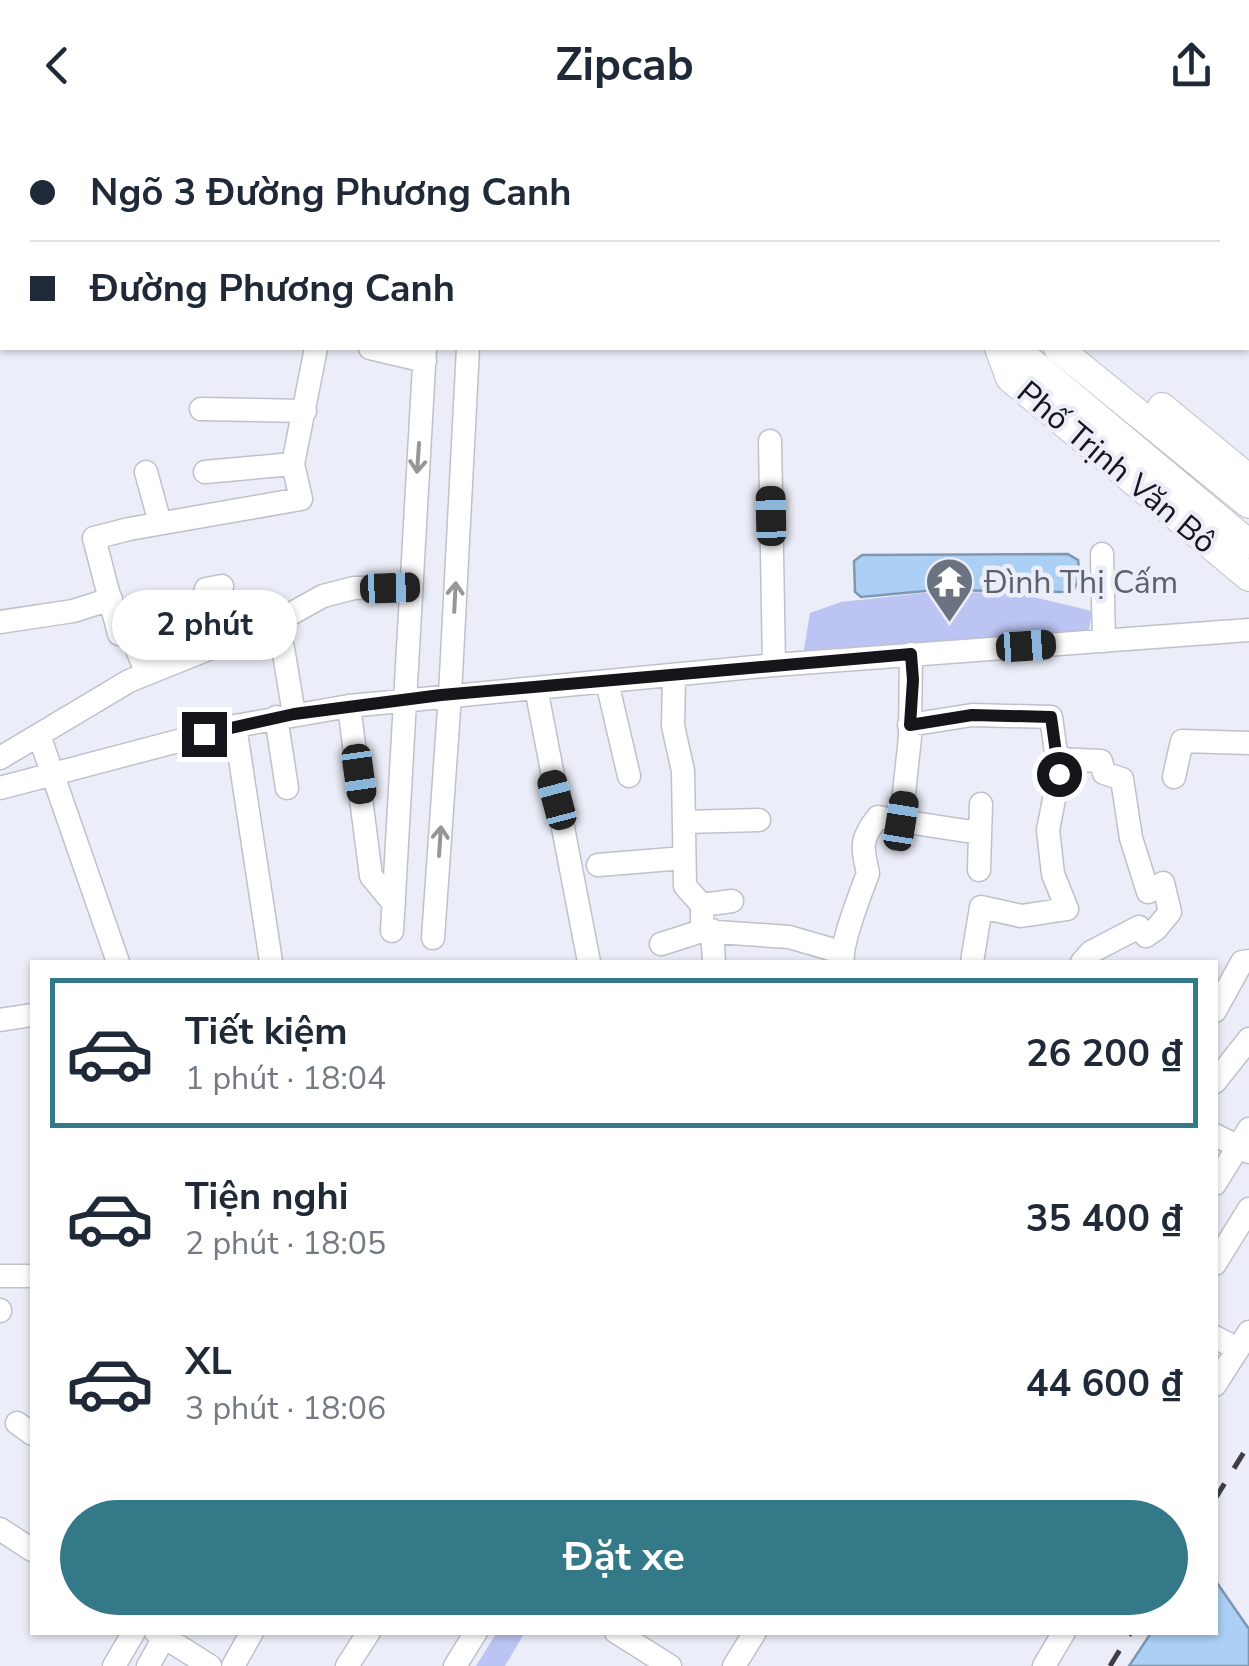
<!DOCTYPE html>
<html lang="vi">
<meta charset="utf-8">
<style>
body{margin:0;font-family:"Nunito Sans",sans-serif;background:#f2f2f3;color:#1f2937;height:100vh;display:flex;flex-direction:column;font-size:38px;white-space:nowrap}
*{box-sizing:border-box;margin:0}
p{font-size:32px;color:#747a83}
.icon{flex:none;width:55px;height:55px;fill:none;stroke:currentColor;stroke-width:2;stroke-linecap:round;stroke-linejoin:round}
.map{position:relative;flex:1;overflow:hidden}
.drawer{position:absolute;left:30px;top:830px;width:1188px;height:675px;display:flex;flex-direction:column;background:#fff;border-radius:0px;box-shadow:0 2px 8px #0004}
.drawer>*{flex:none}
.guide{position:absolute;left:0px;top:0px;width:1250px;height:220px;box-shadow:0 2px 8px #0004;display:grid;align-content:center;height:220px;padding:0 30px;background:#fff}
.end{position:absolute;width:45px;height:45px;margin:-22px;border:12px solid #16161a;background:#fff;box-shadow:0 0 0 5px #fff}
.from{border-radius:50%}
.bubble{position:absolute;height:70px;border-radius:35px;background:#fff;box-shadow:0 2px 8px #0004;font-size:32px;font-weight:700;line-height:70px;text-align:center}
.car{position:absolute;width:30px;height:60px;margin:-30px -15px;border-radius:12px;box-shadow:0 0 8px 2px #0007;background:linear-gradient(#222 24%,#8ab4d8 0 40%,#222 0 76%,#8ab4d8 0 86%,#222 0)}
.guide b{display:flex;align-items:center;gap:35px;height:95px;font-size:38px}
.guide b+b{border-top:2px solid #e0e1e3}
.guide i{width:25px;height:25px;background:#1f2937}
ul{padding:18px 0 0;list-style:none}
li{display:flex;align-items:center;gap:30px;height:150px;margin:0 20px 15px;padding:0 10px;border:5px solid transparent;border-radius:0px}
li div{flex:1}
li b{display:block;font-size:38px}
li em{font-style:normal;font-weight:700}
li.active{border-color:#347987}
li>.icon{width:90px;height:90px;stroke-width:1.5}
.action{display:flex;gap:20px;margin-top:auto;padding:20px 30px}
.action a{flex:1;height:115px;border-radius:60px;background:#347987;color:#fff;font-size:40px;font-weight:700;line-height:115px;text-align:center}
header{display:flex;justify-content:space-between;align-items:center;height:130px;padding:0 30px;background:#fff;font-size:45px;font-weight:700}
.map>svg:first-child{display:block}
.water{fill:#abcff5;stroke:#7e98b3;stroke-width:2.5}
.building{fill:#bbc4f2}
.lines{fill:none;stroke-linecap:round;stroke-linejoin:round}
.minor-casing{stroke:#bfc1ca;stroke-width:25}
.major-casing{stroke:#bfc1ca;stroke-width:30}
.minor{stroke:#fff;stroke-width:22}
.major{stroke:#fff;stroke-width:28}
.rail{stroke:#3e3f44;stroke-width:5;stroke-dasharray:18 18;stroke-linecap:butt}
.oneway{stroke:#969698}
.route{stroke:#16161a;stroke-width:12}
.labels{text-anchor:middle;stroke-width:9;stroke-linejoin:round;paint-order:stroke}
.street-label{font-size:32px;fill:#16161a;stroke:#ebeef8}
.worship-label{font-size:32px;fill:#5b616d;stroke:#ebeef8;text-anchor:start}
</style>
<header><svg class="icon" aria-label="back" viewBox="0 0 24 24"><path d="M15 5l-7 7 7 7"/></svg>Zipcab<svg class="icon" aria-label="share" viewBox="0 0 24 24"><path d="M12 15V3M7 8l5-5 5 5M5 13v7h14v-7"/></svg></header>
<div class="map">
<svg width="1249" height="1536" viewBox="0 0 1249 1536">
<rect width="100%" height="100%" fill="#ebeef8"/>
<path class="water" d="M 1068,424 L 1078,430 L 1080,446 L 1074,460 L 1067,462 L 936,460 L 861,467 L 855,462 L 854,431 L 862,425 Z
M 1215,1450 L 1249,1499 L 1249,1536 L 1129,1536 L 1151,1503 L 1215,1502 Z"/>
<path class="building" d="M 1013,462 L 1092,481 L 1088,505 L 802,531 L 810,483 L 841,472 L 923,463 Z
M 497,1502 L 525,1502 L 505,1536 L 476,1536 Z"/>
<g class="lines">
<defs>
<path id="minor" d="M 439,2 L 439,0
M 480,2 L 480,0
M 907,2 L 908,0
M 941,2 L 942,0
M 0,139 L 2,140
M 370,218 L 425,231
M 201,279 L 305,281
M 770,311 L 774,535
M 146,342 L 160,393
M 205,342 L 293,334
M 1102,424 L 1104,511
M 0,492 L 73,481 L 111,469
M 218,515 L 204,466 L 206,459 L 222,456
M 283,518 L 294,584
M 147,544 L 130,502 L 119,504 L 94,408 L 129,399 L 301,369 L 293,334 L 316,218
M 674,546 L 673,596 L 683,641 L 685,756 L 702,775 L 702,801 L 789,807 L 841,822
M 607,552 L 629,646
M 536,558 L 589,832
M 349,576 L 371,746 L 394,774
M 276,587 L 287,658
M 909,595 L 972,585 L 1051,587 L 1059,644 L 1048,700 L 1053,744 L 1067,779
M 235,596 L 271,832
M 39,605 L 118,832
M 0,628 L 129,551 L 278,491 L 323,466 L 354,458 L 410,457
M 1057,629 L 1101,631 L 1104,643 L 1122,649 L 1131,708 L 1148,762 L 1163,753 L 1170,782 L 1156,799 L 1146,806 L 1139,797 L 1091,822 L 1082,832
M 1174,647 L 1182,611 L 1249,613
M 0,658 L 235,596 L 349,576 L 774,535 L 1249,500
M 901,691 L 979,703
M 684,692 L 759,690
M 598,735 L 684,728
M 979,740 L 981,674
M 702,775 L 732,771
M 712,800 L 714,832
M 392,801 L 425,218
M 433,808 L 450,565 L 468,218
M 661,814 L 702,801
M 843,832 C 840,813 861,763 868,743 C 862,717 860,709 878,687 L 901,691 L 910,607 L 911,524
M 972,832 L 981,777 L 1021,786 L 1067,779
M 1215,881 L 1242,832 L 1249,831
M 0,890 L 32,885
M 1215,952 L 1249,909
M 1215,1005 L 1249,1022
M 1215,1054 L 1249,999
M 1215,1134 L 1249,1079
M 0,1146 L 32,1146
M 0,1180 L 0,1181
M 1215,1207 L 1238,1219
M 1215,1255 L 1249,1202
M 17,1293 L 32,1304
M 0,1399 L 32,1420
M 156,1502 L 210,1536
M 616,1502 L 670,1536
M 114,1536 L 134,1502
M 148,1536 L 167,1502
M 233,1536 L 252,1502
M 347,1536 L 369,1502
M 455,1536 L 476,1502
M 734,1536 L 755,1502
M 1044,1536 L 1064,1502"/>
<path id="major" d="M 423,0 L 425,2
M 595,0 L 601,2
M 709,0 L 715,2
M 553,2 L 557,0
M 999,218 L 1010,248 L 1249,447
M 1000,218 L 1031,232 L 1249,414
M 1058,218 L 1249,374
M 1162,277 L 1249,349"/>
</defs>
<use href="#minor" class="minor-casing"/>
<use href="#major" class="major-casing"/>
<use href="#minor" class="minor"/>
<use href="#major" class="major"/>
<path class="rail" d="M 1215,1369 L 1249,1314
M 1110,1536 L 1131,1502"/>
</g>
<defs><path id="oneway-shaft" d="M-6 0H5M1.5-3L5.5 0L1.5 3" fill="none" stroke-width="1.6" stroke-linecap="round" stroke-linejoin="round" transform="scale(2.5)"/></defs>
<g class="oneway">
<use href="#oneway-shaft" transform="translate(418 328) rotate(94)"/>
<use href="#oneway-shaft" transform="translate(455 467) rotate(-87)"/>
<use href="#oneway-shaft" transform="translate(440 711) rotate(-86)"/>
</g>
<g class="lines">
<path class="route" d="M 204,604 L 294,584 L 441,565 L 911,524 L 913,550 L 910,595 L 972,585 L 1051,587 L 1059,644"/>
</g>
<defs>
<symbol id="temple-pin" viewBox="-11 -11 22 30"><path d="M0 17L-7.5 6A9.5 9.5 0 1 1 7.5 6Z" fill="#6b7280" stroke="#ebeef8"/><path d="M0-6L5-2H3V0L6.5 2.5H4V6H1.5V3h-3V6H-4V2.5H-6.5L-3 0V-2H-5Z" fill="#fff"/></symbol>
</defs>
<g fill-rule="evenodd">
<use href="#temple-pin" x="922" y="424" width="55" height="75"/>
</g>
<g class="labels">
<g class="street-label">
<text transform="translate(1117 337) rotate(40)" y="11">Phố Trịnh Văn Bô</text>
</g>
<g class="worship-label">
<text x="984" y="463">Đình Thị Cấm</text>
</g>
</g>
</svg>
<i class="end from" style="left:1059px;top:644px"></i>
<i class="end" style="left:204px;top:604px"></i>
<div class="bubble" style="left:112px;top:460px;width:185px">2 phút</div>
<i class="car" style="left:771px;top:386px;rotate:359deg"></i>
<i class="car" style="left:390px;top:458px;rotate:88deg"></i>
<i class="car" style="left:1026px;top:516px;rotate:86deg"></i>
<i class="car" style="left:359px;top:644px;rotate:172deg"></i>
<i class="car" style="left:557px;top:670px;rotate:345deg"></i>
<i class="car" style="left:901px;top:691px;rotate:9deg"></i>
<div class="guide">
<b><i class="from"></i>Ngõ 3 Đường Phương Canh</b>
<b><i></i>Đường Phương Canh</b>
</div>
<section class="drawer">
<ul>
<li class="active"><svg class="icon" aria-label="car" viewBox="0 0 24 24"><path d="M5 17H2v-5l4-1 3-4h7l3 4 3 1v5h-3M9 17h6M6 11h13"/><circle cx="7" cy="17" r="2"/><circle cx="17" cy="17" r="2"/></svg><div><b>Tiết kiệm</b><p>1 phút · 18:04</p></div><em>26 200 ₫</em></li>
<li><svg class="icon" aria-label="car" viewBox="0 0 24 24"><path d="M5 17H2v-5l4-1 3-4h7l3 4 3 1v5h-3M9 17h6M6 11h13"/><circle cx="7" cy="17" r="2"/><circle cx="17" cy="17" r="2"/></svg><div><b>Tiện nghi</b><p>2 phút · 18:05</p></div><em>35 400 ₫</em></li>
<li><svg class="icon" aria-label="car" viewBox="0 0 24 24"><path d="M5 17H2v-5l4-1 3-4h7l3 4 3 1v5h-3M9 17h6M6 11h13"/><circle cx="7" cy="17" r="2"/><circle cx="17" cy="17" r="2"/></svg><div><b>XL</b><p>3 phút · 18:06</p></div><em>44 600 ₫</em></li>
</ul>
<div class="action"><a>Đặt xe</a></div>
</section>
</div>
